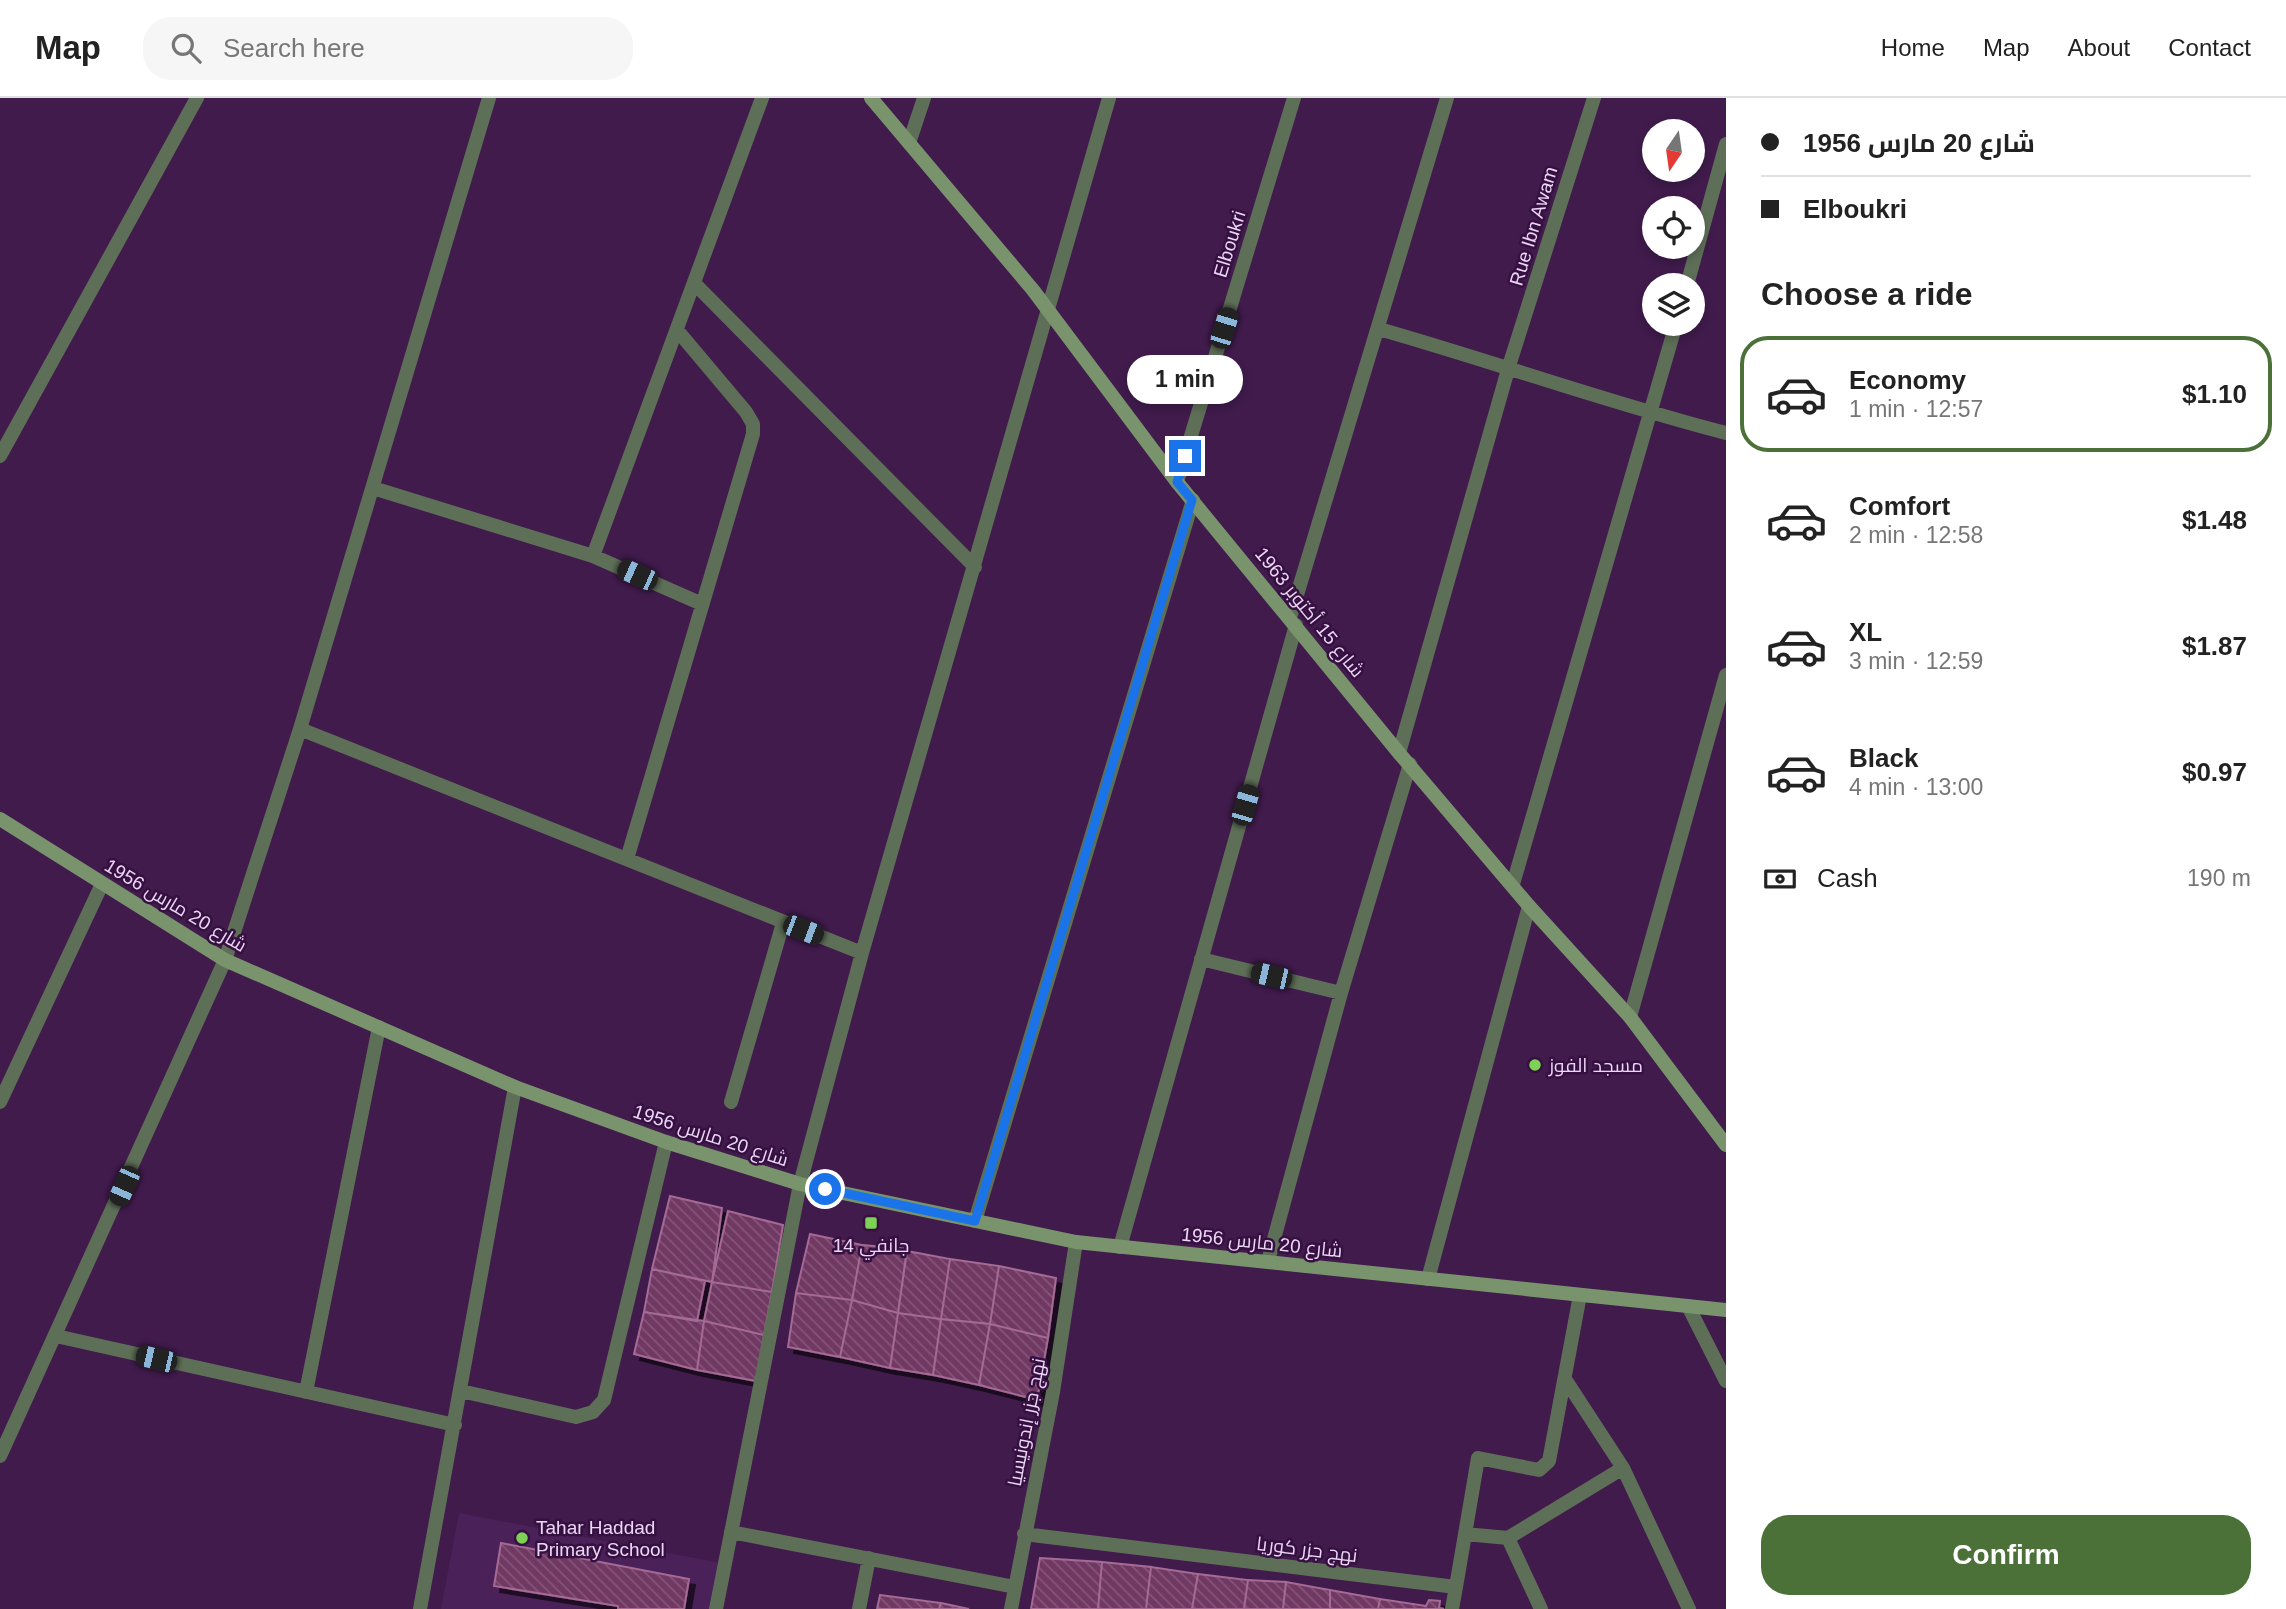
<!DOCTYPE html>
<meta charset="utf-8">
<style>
body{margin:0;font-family:Helvetica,Cairo,sans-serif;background:#f6f6f6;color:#222;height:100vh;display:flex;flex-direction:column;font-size:26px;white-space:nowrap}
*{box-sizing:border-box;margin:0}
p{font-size:23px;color:#767676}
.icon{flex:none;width:38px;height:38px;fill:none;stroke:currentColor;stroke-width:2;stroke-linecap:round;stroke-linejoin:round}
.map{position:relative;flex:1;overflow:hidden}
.drawer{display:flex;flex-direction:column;background:#fff;width:560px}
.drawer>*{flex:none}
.top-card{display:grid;align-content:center;height:154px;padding:0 35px;background:#fff}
.needle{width:46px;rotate:193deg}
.fabs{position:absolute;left:1642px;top:21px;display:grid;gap:14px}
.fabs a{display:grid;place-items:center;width:63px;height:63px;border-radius:50%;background:#fff;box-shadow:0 4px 10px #0003;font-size:35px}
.end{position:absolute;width:32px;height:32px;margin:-16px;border:9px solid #1a73e8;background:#fff;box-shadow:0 0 0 4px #fff}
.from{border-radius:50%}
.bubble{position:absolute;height:49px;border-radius:24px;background:#fff;box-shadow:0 4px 10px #0003;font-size:23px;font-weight:700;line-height:49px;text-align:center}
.car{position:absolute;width:21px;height:42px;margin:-21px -10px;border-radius:9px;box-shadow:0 0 5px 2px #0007;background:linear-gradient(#222 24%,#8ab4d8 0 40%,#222 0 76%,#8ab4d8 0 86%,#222 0)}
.top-card b{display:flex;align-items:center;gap:24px;height:66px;font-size:26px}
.top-card b+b{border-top:2px solid #e0e0e0}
.top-card i{width:18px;height:18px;background:#222}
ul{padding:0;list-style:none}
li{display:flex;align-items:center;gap:21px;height:116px;margin:0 14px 10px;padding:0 21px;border:4px solid transparent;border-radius:28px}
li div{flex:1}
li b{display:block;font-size:26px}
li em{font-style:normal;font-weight:700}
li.on{border-color:#4b7138}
li>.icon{width:63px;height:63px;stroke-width:1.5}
h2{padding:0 35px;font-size:32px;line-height:84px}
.pay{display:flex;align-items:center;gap:18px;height:77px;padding:0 35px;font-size:26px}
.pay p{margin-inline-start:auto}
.primary-button{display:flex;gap:14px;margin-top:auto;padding:14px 35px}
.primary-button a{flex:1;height:80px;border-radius:28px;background:#4b7138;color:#fff;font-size:28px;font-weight:700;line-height:80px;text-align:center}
header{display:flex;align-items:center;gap:42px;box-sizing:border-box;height:98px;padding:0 35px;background:#fff;border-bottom:2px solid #e0e0e0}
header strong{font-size:33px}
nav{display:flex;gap:38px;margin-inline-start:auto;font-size:24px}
.search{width:490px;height:63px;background:#f6f6f6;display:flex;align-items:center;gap:18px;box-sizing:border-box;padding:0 24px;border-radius:28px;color:#767676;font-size:26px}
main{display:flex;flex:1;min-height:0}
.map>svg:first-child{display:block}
.built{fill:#4b2159}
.building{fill:url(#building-back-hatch);stroke:#a56a95;stroke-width:2;filter:url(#shadow)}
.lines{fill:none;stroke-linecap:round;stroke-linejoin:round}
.street{stroke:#5e6f57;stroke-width:14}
.secondary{stroke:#79946d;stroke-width:14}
.route{stroke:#1a73e8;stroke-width:9}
.poi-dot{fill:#7dd154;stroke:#351041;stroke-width:2.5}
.labels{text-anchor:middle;stroke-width:5;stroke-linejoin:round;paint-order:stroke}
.street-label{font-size:19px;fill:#ecd6f5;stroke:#351041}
.poi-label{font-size:19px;fill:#ecd6f5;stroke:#351041;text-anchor:start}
</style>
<header>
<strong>Map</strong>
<div class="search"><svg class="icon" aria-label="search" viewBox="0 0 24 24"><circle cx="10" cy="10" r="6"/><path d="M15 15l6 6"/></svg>Search here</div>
<nav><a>Home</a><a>Map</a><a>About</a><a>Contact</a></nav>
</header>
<main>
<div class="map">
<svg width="1726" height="1511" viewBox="0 0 1726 1511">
<defs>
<pattern id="building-back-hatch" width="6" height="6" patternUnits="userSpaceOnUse" patternTransform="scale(1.75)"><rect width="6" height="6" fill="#6f3962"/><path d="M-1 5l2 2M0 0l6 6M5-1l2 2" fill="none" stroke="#845579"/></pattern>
<filter id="shadow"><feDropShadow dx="6" dy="6" stdDeviation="0" flood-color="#0009"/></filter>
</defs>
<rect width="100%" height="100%" fill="#401b4c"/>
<path class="built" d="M 459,1415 L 721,1465 L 712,1511 L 441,1511 Z"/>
<path class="building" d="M 670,1098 L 722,1110 L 712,1184 L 652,1171 Z
M 728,1113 L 783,1127 L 772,1194 L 712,1184 Z
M 810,1136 L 862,1147 L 852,1202 L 796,1195 Z
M 862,1147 L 907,1151 L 898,1215 L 852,1202 Z
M 907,1153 L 950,1161 L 941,1221 L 898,1215 Z
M 950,1161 L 999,1168 L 990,1226 L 941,1221 Z
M 999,1168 L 1056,1180 L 1048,1240 L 990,1226 Z
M 652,1171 L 705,1183 L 697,1223 L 644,1214 Z
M 712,1184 L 772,1194 L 764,1237 L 704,1223 Z
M 796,1195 L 852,1202 L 840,1259 L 788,1249 Z
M 852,1202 L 898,1215 L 890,1270 L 840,1259 Z
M 644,1214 L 704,1223 L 697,1272 L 634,1256 Z
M 898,1215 L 941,1221 L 933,1277 L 890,1270 Z
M 941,1221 L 990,1226 L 979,1287 L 933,1277 Z
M 704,1223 L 764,1237 L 756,1283 L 697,1272 Z
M 990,1226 L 1048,1240 L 1037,1302 L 979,1287 Z
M 501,1445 L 689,1481 L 684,1511 L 618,1511 L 618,1508 L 494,1488 Z
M 1040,1460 L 1102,1464 L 1098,1511 L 1031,1511 Z
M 1102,1464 L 1151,1469 L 1146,1511 L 1098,1511 Z
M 1151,1469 L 1198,1476 L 1192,1511 L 1146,1511 Z
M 1198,1476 L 1248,1482 L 1244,1511 L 1192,1511 Z
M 1248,1482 L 1286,1484 L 1283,1511 L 1244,1511 Z
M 1286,1484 L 1330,1492 L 1330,1511 L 1283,1511 Z
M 1330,1492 L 1380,1501 L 1378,1511 L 1330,1511 Z
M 880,1497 L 941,1505 L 939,1511 L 877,1511 Z
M 1380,1501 L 1426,1508 L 1429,1502 L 1440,1503 L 1439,1510 L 1444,1511 L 1378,1511 Z
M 941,1505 L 969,1511 L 939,1511 Z"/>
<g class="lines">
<path class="street" d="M 909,45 L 924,0
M 694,185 L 975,469
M 1687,187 L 1726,46
M 1379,231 C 1495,264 1609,305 1726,335
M 0,358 L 197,0
M 1177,384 L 1294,0
M 373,390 L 593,458 L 702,506
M 593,458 L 762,0
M 1290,520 L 1447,0
M 300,631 L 862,855
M 1399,655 L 1509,268 L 1594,0
M 627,761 L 753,336 L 753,326 L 746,314 L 677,232
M 1513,786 L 1676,226
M 1201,861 L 1341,895
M 1630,919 L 1726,577
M 0,1004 L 102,786
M 731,1004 L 783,825
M 975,1123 L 1193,402
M 1120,1149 L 1296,527
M 1268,1163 L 1341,895 L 1410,666
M 1428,1181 L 1529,808
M 1688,1208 L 1726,1283
M 56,1238 L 455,1327
M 1565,1281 L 1623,1370 L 1689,1511
M 461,1293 L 576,1319 L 593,1314 L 604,1302 L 666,1044
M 306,1294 L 379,929
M 0,1358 L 225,862 L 300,631 L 489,0
M 731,1434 L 1015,1489
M 1024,1436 L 1456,1489 L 1478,1360 L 1539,1372 L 1549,1363 L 1580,1197
M 1465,1436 L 1508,1440 L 1623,1370
M 1508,1440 L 1541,1511
M 420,1511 L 515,989
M 716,1511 L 800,1086 L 862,855 L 1109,0
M 859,1511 L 869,1460
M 1011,1511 L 1053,1294 L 1076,1144
M 1452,1511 L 1456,1489"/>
<path class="secondary" d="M 871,0 L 1033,192 L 1177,384 L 1399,655 L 1529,808 L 1630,919 L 1726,1047
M 0,721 L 225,862 L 515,989 L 666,1044 L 800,1086 L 1076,1144 L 1726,1212"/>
</g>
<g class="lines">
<path class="route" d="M 825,1091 L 975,1123 L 1192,402 L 1177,384 L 1185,358"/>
</g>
<g class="poi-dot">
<circle cx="1535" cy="967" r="7"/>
<rect x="864" y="1118" width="14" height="14" rx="3.5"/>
<circle cx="522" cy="1440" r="7"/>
</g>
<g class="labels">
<g class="street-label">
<text transform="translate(1533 128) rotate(-73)" y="7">Rue Ibn Awam</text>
<text transform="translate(1229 146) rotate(-73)" y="7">Elboukri</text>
<text transform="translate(1310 514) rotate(51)" y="7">شارع 15 أكتوبر 1963</text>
<text transform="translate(176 807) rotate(31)" y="7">شارع 20 مارس 1956</text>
<text transform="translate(711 1037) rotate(18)" y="7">شارع 20 مارس 1956</text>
<text transform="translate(1262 1144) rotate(6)" y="7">شارع 20 مارس 1956</text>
<text transform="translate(1026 1324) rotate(-79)" y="7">نهج جزر إندونيسيا</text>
<text transform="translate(1307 1451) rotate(7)" y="7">نهج جزر كوريا</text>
</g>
<g class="poi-label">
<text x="1549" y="974">مسجد الفوز</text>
<text x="871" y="1154" text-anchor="middle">14 جانفي</text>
<text x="536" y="1436">Tahar Haddad<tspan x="536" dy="22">Primary School</tspan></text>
</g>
</g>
</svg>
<div class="fabs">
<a><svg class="needle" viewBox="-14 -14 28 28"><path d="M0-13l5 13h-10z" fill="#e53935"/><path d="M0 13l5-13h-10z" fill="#767676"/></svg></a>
<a><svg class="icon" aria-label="locate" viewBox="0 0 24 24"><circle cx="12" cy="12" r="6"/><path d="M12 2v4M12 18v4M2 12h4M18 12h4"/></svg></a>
<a><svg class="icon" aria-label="layers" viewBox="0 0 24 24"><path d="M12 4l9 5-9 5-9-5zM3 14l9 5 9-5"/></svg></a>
</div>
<i class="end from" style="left:825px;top:1091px"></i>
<i class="end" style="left:1185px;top:358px"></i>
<div class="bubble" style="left:1127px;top:257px;width:116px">1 min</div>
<i class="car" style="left:1224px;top:230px;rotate:17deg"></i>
<i class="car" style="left:637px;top:477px;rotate:294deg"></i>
<i class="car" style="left:1245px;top:707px;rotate:16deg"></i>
<i class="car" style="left:803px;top:832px;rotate:111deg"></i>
<i class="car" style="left:1271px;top:878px;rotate:283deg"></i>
<i class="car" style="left:124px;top:1088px;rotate:204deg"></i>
<i class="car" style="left:156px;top:1261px;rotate:283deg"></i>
</div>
<section class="drawer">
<div class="top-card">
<b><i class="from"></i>شارع 20 مارس 1956</b>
<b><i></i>Elboukri</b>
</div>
<h2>Choose a ride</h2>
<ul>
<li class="on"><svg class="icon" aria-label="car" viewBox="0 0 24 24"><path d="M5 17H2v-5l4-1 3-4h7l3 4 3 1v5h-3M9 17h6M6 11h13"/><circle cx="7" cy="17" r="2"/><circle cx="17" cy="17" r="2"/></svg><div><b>Economy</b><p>1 min · 12:57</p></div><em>$1.10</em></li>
<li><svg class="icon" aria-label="car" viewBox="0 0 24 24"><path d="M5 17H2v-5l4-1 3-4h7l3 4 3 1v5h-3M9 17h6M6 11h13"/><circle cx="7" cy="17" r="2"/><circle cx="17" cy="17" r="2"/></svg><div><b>Comfort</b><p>2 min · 12:58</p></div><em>$1.48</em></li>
<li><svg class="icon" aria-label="car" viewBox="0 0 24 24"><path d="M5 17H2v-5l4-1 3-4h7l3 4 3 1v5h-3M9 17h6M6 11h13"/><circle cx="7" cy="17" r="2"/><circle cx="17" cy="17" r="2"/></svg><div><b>XL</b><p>3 min · 12:59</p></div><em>$1.87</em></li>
<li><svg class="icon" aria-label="car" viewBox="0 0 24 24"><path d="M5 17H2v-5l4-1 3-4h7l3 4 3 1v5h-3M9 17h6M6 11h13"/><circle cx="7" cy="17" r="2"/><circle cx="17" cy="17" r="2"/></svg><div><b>Black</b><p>4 min · 13:00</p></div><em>$0.97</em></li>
</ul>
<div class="pay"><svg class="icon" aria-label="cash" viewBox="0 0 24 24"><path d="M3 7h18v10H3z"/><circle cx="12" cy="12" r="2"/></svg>Cash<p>190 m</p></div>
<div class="primary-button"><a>Confirm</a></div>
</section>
</main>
